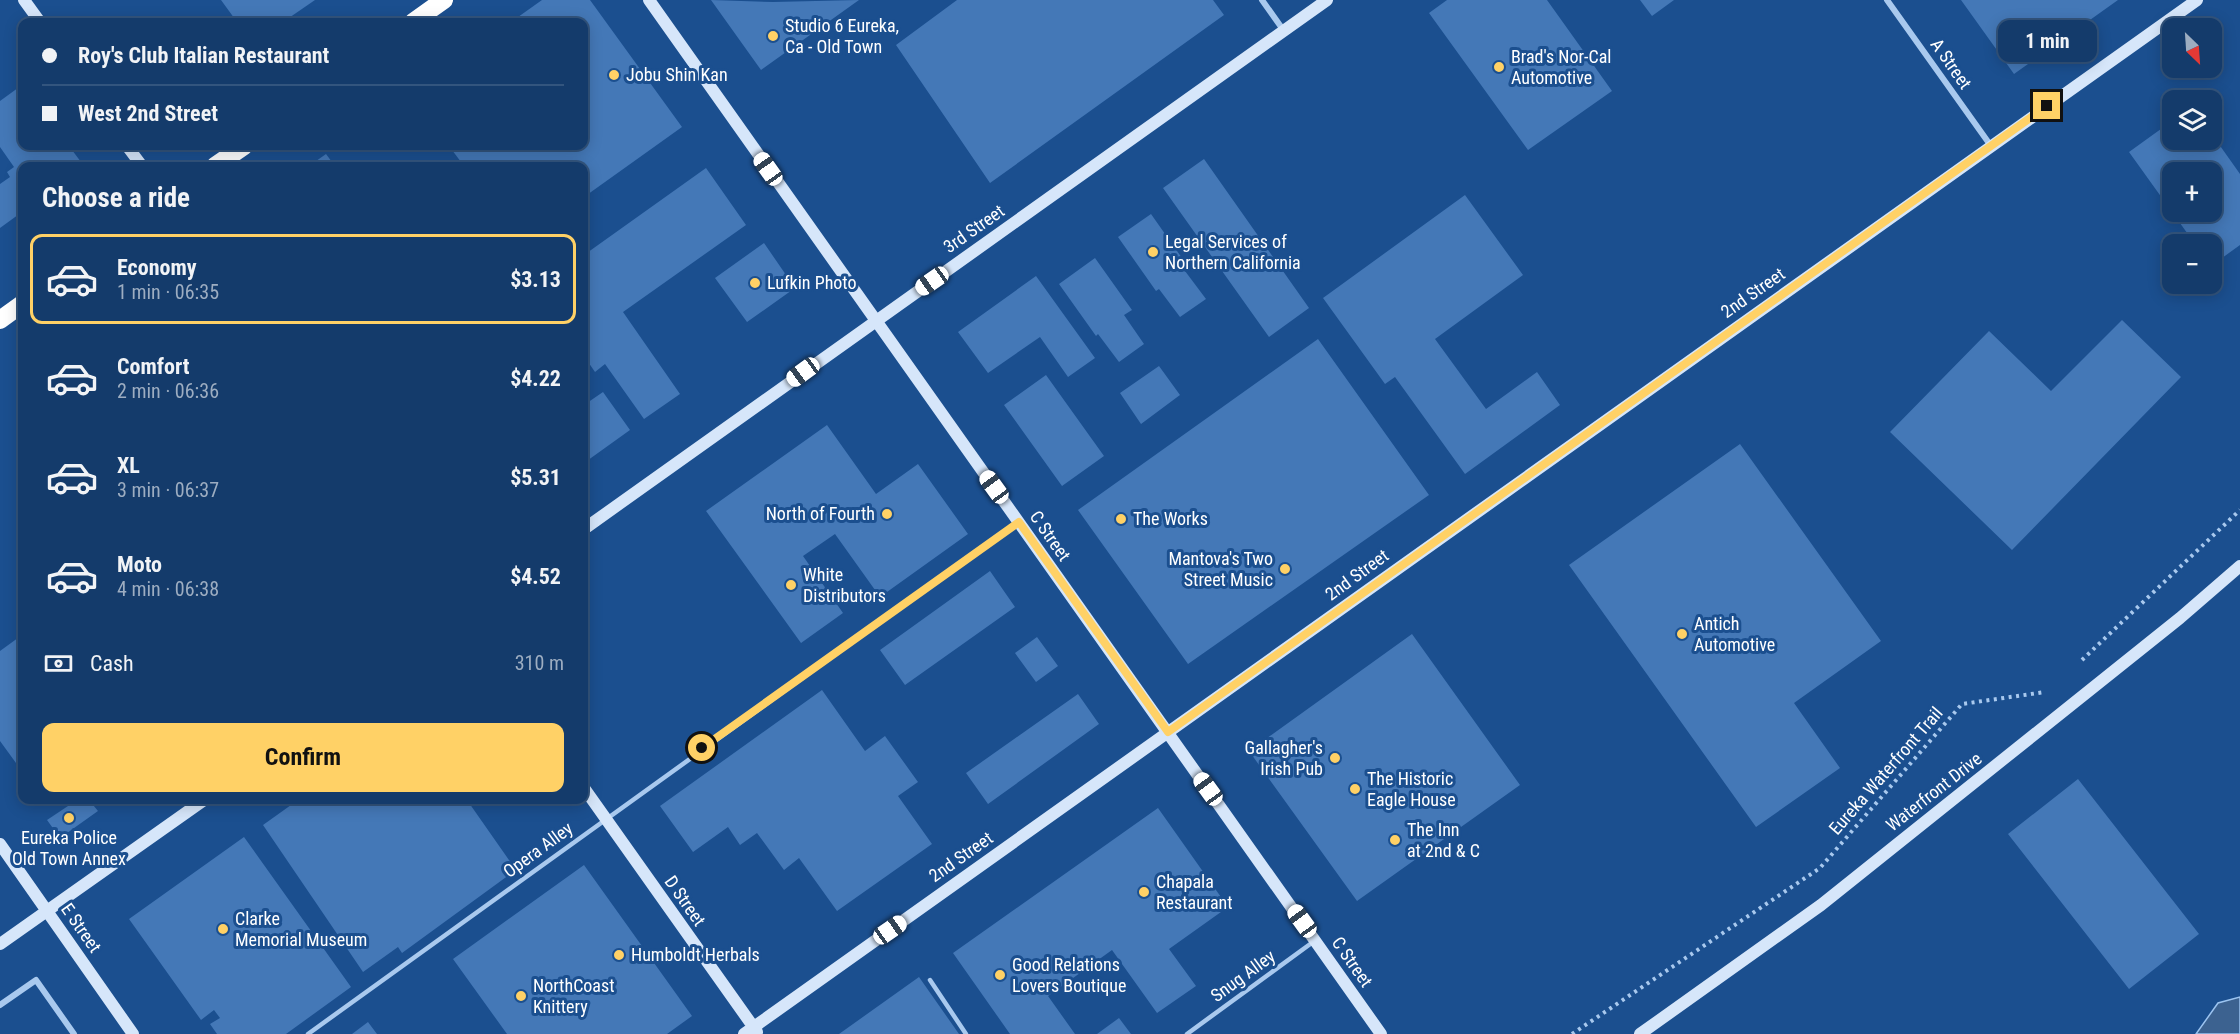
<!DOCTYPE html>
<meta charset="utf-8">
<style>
body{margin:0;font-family:"Roboto Condensed",sans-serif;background:#214673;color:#f1f3f6;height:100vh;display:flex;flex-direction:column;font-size:22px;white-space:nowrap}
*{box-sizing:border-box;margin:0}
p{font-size:20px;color:#9dadc1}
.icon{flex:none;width:33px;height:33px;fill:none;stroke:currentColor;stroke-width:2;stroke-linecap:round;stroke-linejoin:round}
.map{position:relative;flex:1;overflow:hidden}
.panel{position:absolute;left:18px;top:162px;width:570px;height:642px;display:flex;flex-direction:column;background:#143b6b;border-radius:12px;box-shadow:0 3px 15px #0003,0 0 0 2px #33557e}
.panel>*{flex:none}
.top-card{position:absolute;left:18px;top:18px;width:570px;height:132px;border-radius:12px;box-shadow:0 3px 15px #0003,0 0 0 2px #33557e;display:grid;align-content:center;height:132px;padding:0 24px;background:#143b6b}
.needle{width:39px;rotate:155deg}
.buttons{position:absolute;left:2162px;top:18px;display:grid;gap:12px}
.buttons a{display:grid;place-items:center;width:60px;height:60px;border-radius:12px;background:#143b6b;box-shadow:0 3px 15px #0003,0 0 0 2px #33557e;font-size:30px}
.end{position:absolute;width:27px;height:27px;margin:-14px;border:8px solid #ffd166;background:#111;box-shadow:0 0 0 3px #111}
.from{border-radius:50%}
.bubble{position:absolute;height:42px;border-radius:12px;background:#143b6b;box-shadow:0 3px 15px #0003,0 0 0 2px #33557e;font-size:20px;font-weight:700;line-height:42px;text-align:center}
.car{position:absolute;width:18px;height:36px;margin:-18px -9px;border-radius:8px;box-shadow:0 0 4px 2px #0007;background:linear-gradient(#fff 24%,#345 0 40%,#fff 0 76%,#345 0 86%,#fff 0)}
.top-card b{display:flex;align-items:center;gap:21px;height:57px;font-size:22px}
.top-card b+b{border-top:2px solid #33557e}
.top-card i{width:15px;height:15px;background:#f1f3f6}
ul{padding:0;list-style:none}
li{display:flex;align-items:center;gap:18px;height:90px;margin:0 12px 9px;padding:0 12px;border:3px solid transparent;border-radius:12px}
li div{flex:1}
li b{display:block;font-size:22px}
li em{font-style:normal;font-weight:700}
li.on{border-color:#ffd166}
li>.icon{width:54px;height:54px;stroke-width:1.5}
h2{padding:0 24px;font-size:27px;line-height:72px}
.pay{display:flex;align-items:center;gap:15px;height:66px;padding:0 24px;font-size:22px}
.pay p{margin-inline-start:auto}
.button{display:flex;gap:12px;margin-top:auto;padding:12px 24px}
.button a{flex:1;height:69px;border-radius:12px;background:#ffd166;color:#111;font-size:24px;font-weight:700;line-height:69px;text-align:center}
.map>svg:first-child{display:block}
.water{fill:#3c6290;stroke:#9cc4f0;stroke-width:1.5}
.building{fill:#4478b7;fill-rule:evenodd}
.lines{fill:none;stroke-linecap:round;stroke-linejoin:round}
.path{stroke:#a9c9ee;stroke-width:4;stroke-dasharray:3 4.5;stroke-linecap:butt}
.lane{stroke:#a9c9ee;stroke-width:4.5}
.street{stroke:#a9c9ee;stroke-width:6}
.secondary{stroke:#d6e6fa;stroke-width:12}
.highway{stroke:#fff;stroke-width:18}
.route{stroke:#ffd166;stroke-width:8}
.poi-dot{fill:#ffd166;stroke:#1b4f8f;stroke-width:2}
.labels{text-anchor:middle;stroke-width:6;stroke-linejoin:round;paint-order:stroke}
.poi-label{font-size:18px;fill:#fff;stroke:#1b4f8f;text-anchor:start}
.street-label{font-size:18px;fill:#fff;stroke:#1b4f8f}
</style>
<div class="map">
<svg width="2240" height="1034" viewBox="0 0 2240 1034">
<rect width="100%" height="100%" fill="#1b4f8f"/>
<path class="water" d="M 2240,997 L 2240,1034 L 2196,1034 L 2218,1003 Z"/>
<path class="building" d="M 221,0 L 315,0 L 283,22 L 237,22 Z
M 542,0 L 590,0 L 682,127 L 584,197 L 584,166 L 464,166 L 449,146 L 584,146 L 584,22 L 511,22 Z
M 711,0 L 773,2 L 859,0 L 761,70 Z
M 957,0 L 1213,0 L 1224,15 L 990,183 L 896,45 Z
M 1447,0 L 1547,0 L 1612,91 L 1528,150 L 1429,13 Z
M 1640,0 L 1674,0 L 1652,16 Z
M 1961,0 L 2118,0 L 2014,74 Z
M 22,85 L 22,146 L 69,146 L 84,166 L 22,166 L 22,212 L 0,228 L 0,184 L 10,177 L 7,172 L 14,167 L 0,147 L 0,101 Z
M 2172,121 L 2172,140 L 2211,140 L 2211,133 L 2240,174 L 2240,245 L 2211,266 L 2211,244 L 2195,244 L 2129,152 ZM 2172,172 L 2211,172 L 2211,212 L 2172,212 Z
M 326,154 L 335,166 L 309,166 Z
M 1204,159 L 1309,308 L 1269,337 L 1163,188 Z
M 706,168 L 746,225 L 623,312 L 680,394 L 644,419 L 605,364 L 595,372 L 584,356 L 584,255 Z
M 1465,195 L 1523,275 L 1435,339 L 1486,409 L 1537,372 L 1560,405 L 1465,474 L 1395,377 L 1385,384 L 1323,298 Z
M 1151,214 L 1189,268 L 1185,271 L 1206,299 L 1180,317 L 1159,289 L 1156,291 L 1118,237 Z
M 764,243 L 795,288 L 747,322 L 715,278 Z
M 1095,258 L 1132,310 L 1124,315 L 1144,344 L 1119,362 L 1098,334 L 1096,336 L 1059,284 Z
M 1036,276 L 1095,358 L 1068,377 L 1040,337 L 988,373 L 958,332 Z
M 2122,320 L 2181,377 L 2012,550 L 1890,432 L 1989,331 L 2051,391 Z
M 1318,339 L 1429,495 L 1188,664 L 1078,510 Z
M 1159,366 L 1180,395 L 1141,424 L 1120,393 Z
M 1046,375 L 1104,456 L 1062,486 L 1004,405 Z
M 603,392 L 630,430 L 584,463 L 584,405 Z
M 827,425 L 876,494 L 918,464 L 968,534 L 880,597 L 835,534 L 803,556 L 843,613 L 801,643 L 706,511 Z
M 1740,444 L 1881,641 L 1794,703 L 1840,768 L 1756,827 L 1569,565 Z
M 990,571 L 1015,607 L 905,685 L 880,650 Z
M 1412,634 L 1520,785 L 1357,901 L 1249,751 Z
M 22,635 L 22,758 L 16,763 L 0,741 L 0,651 Z
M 1037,637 L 1058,666 L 1036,682 L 1015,653 Z
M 822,690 L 865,751 L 885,736 L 918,782 L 898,796 L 932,844 L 837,911 L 799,858 L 784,870 L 757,833 L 740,845 L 728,827 L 693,852 L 660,806 Z
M 1078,694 L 1099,724 L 988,804 L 966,773 Z
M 2078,779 L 2199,934 L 2129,989 L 2008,834 Z
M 77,800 L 89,800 L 98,811 L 60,838 L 47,820 Z
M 298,800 L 467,800 L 516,870 L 402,953 L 398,947 L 363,972 L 263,825 Z
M 1158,808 L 1228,907 L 1169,949 L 1196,986 L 1157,1013 L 1112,950 L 1048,996 L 1075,1034 L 1010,1034 L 953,953 Z
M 244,837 L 351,987 L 286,1034 L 217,1034 L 210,1024 L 220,1018 L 214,1010 L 201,1020 L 129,919 Z
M 584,865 L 692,1016 L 667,1034 L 507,1034 L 453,959 Z
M 919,977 L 959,1034 L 839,1034 Z
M 1119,1018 L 1131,1034 L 1097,1034 Z
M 368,1022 L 377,1034 L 352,1034 Z"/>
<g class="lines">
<path class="path" d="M 2082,660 L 2240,510
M 1572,1034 L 1820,868 L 1962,704 L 2045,692"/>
<path class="lane" d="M 930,980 L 966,1034
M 308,1034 L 1019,522
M 1187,1034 L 1313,942"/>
<path class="street" d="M 1262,0 L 1284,31
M 1887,0 L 1991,146
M 0,1005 L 36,980 L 74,1034"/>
<path class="secondary" d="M 24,0 L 40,22
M 649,0 L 1381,1034
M 127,146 L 142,166
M 584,529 L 1327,0
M 584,788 L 757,1032
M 0,844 L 133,1034
M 0,944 L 204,800
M 744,1034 L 2197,0
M 1640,1034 L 1821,905 L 2180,618 L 2240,566"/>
<path class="highway" d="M 413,22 L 444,0
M 215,166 L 244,146
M 0,320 L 22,304"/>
</g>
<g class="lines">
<path class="route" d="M 702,748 L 1019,522 L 1168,732 L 2047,106"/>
</g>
<g class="poi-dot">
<circle cx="773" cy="36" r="6"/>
<circle cx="1499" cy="67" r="6"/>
<circle cx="614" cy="75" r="6"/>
<circle cx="1153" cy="252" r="6"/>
<circle cx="755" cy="283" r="6"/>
<circle cx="887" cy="514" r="6"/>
<circle cx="1121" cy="519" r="6"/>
<circle cx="1285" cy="569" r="6"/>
<circle cx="791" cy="585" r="6"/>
<circle cx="1682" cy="634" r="6"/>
<circle cx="1335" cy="758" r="6"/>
<circle cx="1355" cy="789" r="6"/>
<circle cx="69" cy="818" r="6"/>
<circle cx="1395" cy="840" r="6"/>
<circle cx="1144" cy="892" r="6"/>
<circle cx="223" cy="929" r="6"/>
<circle cx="619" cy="955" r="6"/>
<circle cx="1000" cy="975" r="6"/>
<circle cx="521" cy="996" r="6"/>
</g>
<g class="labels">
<g class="poi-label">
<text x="785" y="32">Studio 6 Eureka,<tspan x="785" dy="21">Ca - Old Town</tspan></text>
<text x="1511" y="63">Brad's Nor-Cal<tspan x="1511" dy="21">Automotive</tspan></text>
<text x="626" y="81">Jobu Shin Kan</text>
<text x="1165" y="248">Legal Services of<tspan x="1165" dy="21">Northern California</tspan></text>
<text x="767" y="289">Lufkin Photo</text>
<text x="875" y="520" text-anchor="end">North of Fourth</text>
<text x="1133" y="525">The Works</text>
<text x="1273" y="565" text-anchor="end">Mantova's Two<tspan x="1273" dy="21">Street Music</tspan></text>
<text x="803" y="581">White<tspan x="803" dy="21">Distributors</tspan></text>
<text x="1694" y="630">Antich<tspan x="1694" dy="21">Automotive</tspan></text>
<text x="1323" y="754" text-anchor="end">Gallagher's<tspan x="1323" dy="21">Irish Pub</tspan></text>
<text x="1367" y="785">The Historic<tspan x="1367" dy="21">Eagle House</tspan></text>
<text x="1407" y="836">The Inn<tspan x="1407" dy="21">at 2nd &amp; C</tspan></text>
<text x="69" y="844" text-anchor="middle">Eureka Police<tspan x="69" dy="21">Old Town Annex</tspan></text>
<text x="1156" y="888">Chapala<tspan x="1156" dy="21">Restaurant</tspan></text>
<text x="235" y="925">Clarke<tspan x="235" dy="21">Memorial Museum</tspan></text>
<text x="631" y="961">Humboldt Herbals</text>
<text x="1012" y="971">Good Relations<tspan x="1012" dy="21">Lovers Boutique</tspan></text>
<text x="533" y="992">NorthCoast<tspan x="533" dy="21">Knittery</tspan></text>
</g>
<g class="street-label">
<text transform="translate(1951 64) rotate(55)" y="6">A Street</text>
<text transform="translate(974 229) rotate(-35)" y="6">3rd Street</text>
<text transform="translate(1753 293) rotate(-35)" y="6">2nd Street</text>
<text transform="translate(1050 536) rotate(55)" y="6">C Street</text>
<text transform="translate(1357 575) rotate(-36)" y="6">2nd Street</text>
<text transform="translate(1886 771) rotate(-49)" y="6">Eureka Waterfront Trail</text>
<text transform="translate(1934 792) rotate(-38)" y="6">Waterfront Drive</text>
<text transform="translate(538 850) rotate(-36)" y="6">Opera Alley</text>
<text transform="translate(961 857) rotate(-35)" y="6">2nd Street</text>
<text transform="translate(685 901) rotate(55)" y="6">D Street</text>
<text transform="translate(81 928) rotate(55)" y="6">E Street</text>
<text transform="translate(1352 962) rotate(55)" y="6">C Street</text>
<text transform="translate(1243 976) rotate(-36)" y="6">Snug Alley</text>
</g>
</g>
</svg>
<div class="buttons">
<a><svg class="needle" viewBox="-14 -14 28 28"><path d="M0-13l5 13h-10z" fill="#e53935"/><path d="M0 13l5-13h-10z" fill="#9dadc1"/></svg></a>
<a><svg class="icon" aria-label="layers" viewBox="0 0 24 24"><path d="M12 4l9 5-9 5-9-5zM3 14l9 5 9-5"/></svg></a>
<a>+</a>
<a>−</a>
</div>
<i class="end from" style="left:702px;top:748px"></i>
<i class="end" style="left:2047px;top:106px"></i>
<div class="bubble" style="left:1998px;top:20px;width:99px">1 min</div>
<i class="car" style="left:768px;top:169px;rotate:325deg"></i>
<i class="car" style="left:932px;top:281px;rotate:235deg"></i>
<i class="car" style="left:803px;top:372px;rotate:234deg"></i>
<i class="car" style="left:994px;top:487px;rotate:324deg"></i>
<i class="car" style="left:1208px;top:789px;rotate:324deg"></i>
<i class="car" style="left:1302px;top:921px;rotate:324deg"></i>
<i class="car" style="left:890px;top:930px;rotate:55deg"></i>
<div class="top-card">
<b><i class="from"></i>Roy's Club Italian Restaurant</b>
<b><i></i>West 2nd Street</b>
</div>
<section class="panel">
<h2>Choose a ride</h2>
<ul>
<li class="on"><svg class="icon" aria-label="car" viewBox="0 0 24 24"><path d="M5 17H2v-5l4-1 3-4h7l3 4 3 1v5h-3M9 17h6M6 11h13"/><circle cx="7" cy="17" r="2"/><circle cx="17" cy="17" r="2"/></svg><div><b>Economy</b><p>1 min · 06:35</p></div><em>$3.13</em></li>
<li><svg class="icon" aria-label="car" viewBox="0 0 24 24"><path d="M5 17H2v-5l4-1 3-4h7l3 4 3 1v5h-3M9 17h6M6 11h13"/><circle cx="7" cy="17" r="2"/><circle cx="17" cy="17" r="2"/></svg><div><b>Comfort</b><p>2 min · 06:36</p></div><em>$4.22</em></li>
<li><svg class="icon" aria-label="car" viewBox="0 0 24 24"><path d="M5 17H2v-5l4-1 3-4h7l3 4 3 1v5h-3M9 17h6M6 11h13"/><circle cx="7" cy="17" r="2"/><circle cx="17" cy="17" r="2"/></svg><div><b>XL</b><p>3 min · 06:37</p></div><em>$5.31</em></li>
<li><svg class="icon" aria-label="car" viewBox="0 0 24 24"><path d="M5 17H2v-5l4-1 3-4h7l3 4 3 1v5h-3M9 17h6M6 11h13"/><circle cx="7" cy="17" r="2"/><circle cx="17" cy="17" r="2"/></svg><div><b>Moto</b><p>4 min · 06:38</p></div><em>$4.52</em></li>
</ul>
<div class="pay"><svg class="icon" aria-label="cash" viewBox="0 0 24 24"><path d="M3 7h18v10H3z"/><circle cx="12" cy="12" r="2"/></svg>Cash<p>310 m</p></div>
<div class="button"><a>Confirm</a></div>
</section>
</div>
